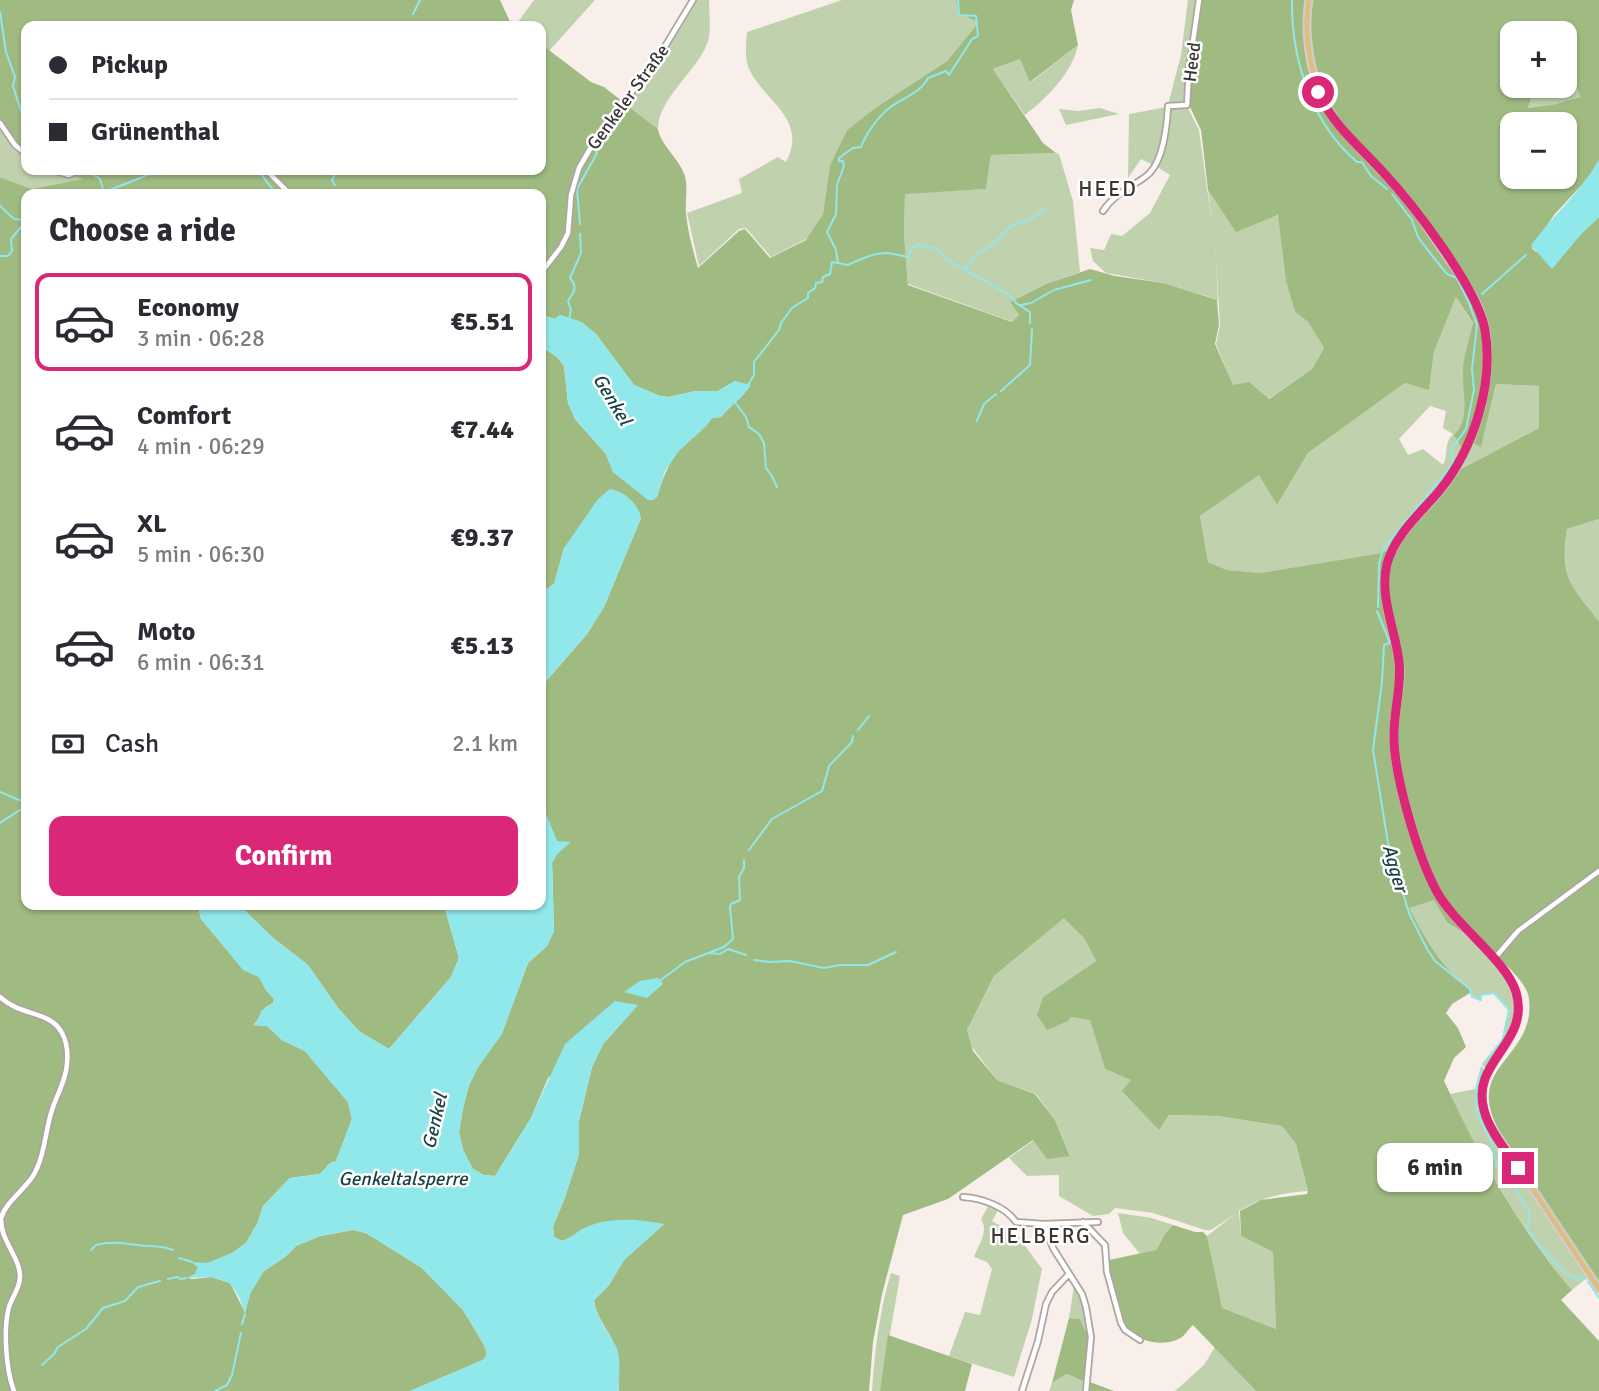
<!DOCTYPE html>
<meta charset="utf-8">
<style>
body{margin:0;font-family:Signika,sans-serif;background:#f2f2f3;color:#2b2b33;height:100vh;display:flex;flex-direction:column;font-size:26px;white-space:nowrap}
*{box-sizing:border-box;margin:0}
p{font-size:23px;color:#7c7c81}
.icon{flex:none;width:38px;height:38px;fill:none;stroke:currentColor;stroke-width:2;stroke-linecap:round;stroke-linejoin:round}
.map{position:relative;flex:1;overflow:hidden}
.side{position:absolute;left:21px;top:189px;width:525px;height:721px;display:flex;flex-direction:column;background:#fff;border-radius:14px;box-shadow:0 2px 5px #0004}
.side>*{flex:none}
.banner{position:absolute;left:21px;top:21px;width:525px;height:154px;border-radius:14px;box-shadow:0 2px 5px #0004;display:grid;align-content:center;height:154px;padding:0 28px;background:#fff}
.tools{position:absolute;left:1500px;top:21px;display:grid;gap:14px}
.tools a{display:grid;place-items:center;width:77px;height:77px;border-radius:14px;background:#fff;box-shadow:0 2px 5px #0004;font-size:35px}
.end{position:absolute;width:32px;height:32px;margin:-16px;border:9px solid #db2777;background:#fff;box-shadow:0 0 0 4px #fff}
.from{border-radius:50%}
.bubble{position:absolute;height:49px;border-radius:14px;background:#fff;box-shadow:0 2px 5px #0004;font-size:23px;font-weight:700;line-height:49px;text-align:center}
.banner b{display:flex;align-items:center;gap:24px;height:66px;font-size:26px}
.banner b+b{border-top:2px solid #e1e1e2}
.banner i{width:18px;height:18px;background:#2b2b33}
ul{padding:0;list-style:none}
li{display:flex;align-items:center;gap:21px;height:98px;margin:0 14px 10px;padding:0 14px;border:4px solid transparent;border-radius:14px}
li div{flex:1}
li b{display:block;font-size:26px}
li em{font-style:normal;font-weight:700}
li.on{border-color:#db2777}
li>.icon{width:63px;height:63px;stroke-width:1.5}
h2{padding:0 28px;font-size:32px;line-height:84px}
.pay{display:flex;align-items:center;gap:18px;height:77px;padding:0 28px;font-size:26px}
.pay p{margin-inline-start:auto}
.cta{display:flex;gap:14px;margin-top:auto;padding:14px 28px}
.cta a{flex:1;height:80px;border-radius:14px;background:#db2777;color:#fff;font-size:28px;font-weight:700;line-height:80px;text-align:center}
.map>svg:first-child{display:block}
.green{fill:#c0d2ad;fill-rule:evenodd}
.forest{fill:#a0bb82;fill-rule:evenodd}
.water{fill:#91e8eb}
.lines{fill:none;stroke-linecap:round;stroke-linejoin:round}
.stream{stroke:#91e8eb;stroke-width:2}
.minor-casing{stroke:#aea5a1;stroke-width:8}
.major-casing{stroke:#cfcfce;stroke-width:9}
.minor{stroke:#fff;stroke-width:4.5}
.major{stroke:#dcbf86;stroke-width:5}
.route{stroke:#db2777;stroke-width:9}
.labels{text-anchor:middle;stroke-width:5;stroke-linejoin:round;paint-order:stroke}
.street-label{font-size:18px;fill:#383533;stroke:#fff}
.water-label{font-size:19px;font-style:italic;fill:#1a4344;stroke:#fff}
.quarter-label{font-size:21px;letter-spacing:2px;fill:#383533;stroke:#fff}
</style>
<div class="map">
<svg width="1599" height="1391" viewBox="0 0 1599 1391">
<rect width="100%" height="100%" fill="#f8efeb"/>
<path class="green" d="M 534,0 L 595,0 L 549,51 L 541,44 L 541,26 L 515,26 Z
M 693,0 L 709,0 C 709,13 712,32 707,44 C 696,72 658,99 658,129 L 624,102 L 656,63 Z
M 842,0 L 956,0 L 958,13 L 980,21 L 947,61 L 875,108 L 847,130 L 830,165 L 823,214 L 808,238 L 771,257 L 746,228 L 739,229 L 699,266 L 687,213 L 742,193 L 739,179 L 778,157 L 786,162 C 808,120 767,103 750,71 C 744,59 746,45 747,32 Z
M 1188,0 L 1197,0 L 1186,104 L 1168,105 L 1181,55 Z
M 1078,45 C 1073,72 1046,99 1025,115 L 993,69 L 1020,59 L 1031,82 Z
M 1565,64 L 1573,75 L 1580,97 L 1556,104 L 1528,108 L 1535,86 L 1564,86 Z
M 1187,106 L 1199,130 L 1212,224 L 1208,190 L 1236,231 L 1279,215 L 1286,280 L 1295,312 L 1308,322 L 1324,348 L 1312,369 L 1268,399 L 1233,386 L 1216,344 L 1220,325 L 1215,243 L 1218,300 L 1164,283 L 1106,273 L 1093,261 L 1090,248 L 1104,250 L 1111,234 L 1122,236 L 1150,213 L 1170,175 L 1156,166 L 1168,131 L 1169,107 Z
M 1167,107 L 1167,131 L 1155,166 L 1141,159 L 1128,178 L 1129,114 Z
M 1100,108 L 1119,114 L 1066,125 L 1059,109 L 1078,111 Z
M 0,124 L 26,156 L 26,170 L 50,170 L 85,179 L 32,189 L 0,177 Z
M 1056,153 L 1059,154 L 1073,201 L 1080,272 L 1046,284 L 1010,302 L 1019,315 L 1013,322 L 908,284 L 904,234 L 905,193 L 986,189 L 991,155 Z
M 1456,297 L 1473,324 L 1475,422 L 1459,460 L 1438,491 L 1433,897 L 1454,927 L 1472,939 L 1503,972 L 1515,998 L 1512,1030 L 1486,1068 L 1482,1065 L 1502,1039 L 1508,1010 L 1494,994 L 1482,995 L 1481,1001 L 1471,997 L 1469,989 L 1424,966 L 1261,573 L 1227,570 L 1208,562 L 1200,516 L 1260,474 L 1277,505 L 1308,453 L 1405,383 L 1429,389 L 1434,352 ZM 1430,406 L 1446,411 L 1443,428 L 1453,434 C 1443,444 1449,454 1443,465 L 1423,449 L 1408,455 L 1399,439 Z
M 1496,384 L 1539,386 L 1539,428 L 1461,469 L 1473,442 L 1481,446 Z
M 1599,519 L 1599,621 C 1569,585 1561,577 1567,529 Z
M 1064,917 L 1084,938 L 1096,961 L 1043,997 L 1071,1017 L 1090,1019 L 1105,1069 L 1132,1080 L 1159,1129 L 1169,1115 L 1218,1116 L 1282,1126 L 1296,1144 L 1308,1191 C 1284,1192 1260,1198 1239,1211 L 1241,1236 L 1273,1252 L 1276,1329 L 1221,1308 L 1207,1236 L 1235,1214 L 1211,1230 L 1205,1230 L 1153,1213 L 1115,1208 L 1109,1214 L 1093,1216 L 1059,1196 L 1059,1175 L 1027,1176 L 1009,1158 L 1034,1140 L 1070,1155 L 1055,1120 L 1036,1094 L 997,1080 L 972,1047 L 967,1030 L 994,976 Z
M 1481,1066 L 1484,1070 L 1479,1098 L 1487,1125 L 1588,1277 L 1572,1290 C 1522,1231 1484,1165 1450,1094 L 1475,1089 Z
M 990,1203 L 1000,1207 L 992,1221 L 1018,1236 L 1042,1269 L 1032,1319 L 1014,1377 L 949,1356 L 965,1312 L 980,1315 L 992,1269 L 987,1262 L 974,1257 C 979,1244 989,1231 981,1219 Z
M 1118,1213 L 1152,1218 L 1173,1225 L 1165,1234 L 1156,1250 L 1140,1254 L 1123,1233 Z
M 891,1273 L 900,1276 L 880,1391 L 872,1391 C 875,1351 879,1312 891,1273 Z
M 1074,1286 L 1081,1294 L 1088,1336 L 1080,1319 L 1069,1318 Z
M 1215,1347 L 1256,1391 L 1175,1391 L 1204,1365 Z
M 1067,1374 L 1090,1384 L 1086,1391 L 1049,1391 L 1052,1383 Z"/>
<path class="forest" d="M 0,0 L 500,0 L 512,26 L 26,26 L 26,153 L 16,144 L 0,121 Z
M 956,0 L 1074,0 L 1071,10 L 1078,45 L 1030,82 L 1020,59 L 993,69 L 1043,143 L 1056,153 L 991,155 L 986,189 L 905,194 L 904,234 L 908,285 L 1012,322 L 1019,315 L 1010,302 L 1046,284 L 1090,269 L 1115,276 L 1164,283 L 1217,300 L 1219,325 L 1215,344 L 1233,385 L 1249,382 L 1269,399 L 1312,369 L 1324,348 L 1308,322 L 1295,312 L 1286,281 L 1278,215 L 1236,232 L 1208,190 L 1201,130 L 1189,105 L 1190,69 L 1201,0 L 1599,0 L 1599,160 L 1589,177 L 1554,215 L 1532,248 L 1536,252 L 1583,232 L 1599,217 L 1599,519 L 1567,529 C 1560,577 1570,585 1599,621 L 1599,1283 L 1504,1141 C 1498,1128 1490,1115 1489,1101 C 1485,1062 1535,1048 1529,999 C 1526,973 1474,942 1458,920 C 1451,912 1447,901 1442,892 L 1440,893 L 1456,922 L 1472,939 L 1447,922 L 1434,900 L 1409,908 C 1426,940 1440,966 1469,989 L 1470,993 L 1452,1004 L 1446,1013 L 1458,1028 L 1466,1047 L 1454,1058 L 1444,1081 C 1480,1157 1517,1226 1572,1290 L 1561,1300 L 1599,1341 L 1599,1391 L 1256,1391 L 1193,1325 C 1189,1328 1186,1334 1182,1337 C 1166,1348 1138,1342 1126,1328 C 1115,1315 1110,1276 1109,1260 L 1156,1250 L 1165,1234 L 1173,1225 L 1195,1232 L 1203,1232 L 1207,1236 L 1222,1308 L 1276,1329 L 1273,1252 L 1241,1236 L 1240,1211 L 1261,1200 L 1307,1194 L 1308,1191 L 1296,1144 L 1282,1126 L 1218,1116 L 1169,1115 L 1159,1130 L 1122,1091 L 1131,1080 L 1105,1069 L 1090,1020 L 1071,1017 L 1068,1021 L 1047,1030 L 1037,1015 L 1043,997 L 1096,961 L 1084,938 L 1064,918 L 994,976 L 967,1030 L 973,1051 L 997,1080 L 1035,1094 L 1055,1120 L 1070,1156 L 1047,1159 L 1033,1140 L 948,1199 L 903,1215 L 882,1294 L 873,1342 L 869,1391 L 619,1391 C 618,1377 621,1358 615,1346 C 609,1330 596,1318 594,1300 L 609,1285 L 624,1260 L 664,1224 L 582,1229 L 574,1236 L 562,1241 L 554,1237 L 553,1226 L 564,1200 L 579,1154 L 579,1121 L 592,1067 L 603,1044 L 637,1006 L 548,1078 L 531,1118 L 495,1176 L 484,1175 L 473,1169 L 463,1150 L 459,1133 L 463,1108 L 469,1085 L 478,1067 L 502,1033 L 528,963 L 547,946 L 554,931 L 552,863 L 557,854 L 570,842 L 557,842 L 541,802 L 541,687 L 587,634 L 604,607 L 641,518 L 564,548 L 554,584 L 541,593 L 541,346 L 557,357 L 564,366 L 568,403 L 575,419 L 606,454 L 613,472 L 649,500 L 657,497 C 662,480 668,464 679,450 C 690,439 703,431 712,418 L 721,417 C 731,405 740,399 748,386 L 735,381 L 718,391 L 696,391 L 668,397 L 660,396 L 634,385 L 596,334 L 582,323 L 560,315 L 555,319 L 541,315 L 541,194 L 26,194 L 26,905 L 198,905 L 201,919 L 243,969 L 259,977 L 266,990 L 274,999 L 273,1003 L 266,1007 L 254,1025 L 267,1026 L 282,1040 L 305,1051 L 348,1102 L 352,1119 L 336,1161 L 330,1163 L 320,1174 L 290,1178 L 263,1206 L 258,1222 L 246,1243 L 232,1253 L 207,1264 L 193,1263 L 198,1267 L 195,1275 L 188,1278 L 193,1279 L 211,1277 L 230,1283 L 245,1312 L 250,1294 L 257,1278 L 264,1271 L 285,1257 L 296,1246 L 320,1236 L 353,1230 L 366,1233 L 422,1268 L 463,1310 L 484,1345 L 487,1354 L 483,1360 L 410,1391 L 0,1391 L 0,177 L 32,189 L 83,179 L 55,170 L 541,170 L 541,44 L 591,82 L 604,87 L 658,129 C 661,146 679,158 685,176 C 688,188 685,202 686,214 C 688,233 693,250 698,268 L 739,231 L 745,229 L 770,258 L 806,240 L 823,214 L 830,165 L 847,130 L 875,108 L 947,61 L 979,22 L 958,13 ZM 1512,33 L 1564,33 L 1565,64 L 1573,75 L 1580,97 L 1556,104 L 1528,108 L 1535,86 L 1512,86 ZM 1512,124 L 1564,124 L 1564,177 L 1512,177 ZM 1456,297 L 1473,323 C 1470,338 1463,356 1463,372 C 1462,392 1471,419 1454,435 L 1465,453 L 1470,441 L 1481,447 L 1496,384 L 1539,386 L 1539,428 L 1461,469 L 1390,550 L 1377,554 L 1261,573 L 1227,570 L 1208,562 L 1200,516 L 1259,475 L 1277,505 L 1308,453 L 1405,383 L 1429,390 L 1434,352 Z
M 239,905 L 444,905 L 459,958 L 451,977 L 389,1049 L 360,1032 L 338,1008 L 308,965 L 272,937 Z
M 1069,1318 L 1080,1319 L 1088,1336 L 1090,1382 L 1114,1391 L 1086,1391 L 1090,1384 L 1067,1374 L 1052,1383 Z
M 888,1335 L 972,1364 L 965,1391 L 880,1391 Z"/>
<path class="water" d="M 1599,160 L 1599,217 L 1583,232 L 1552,269 L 1531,245 C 1553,216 1581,191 1599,160 Z
M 541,315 L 555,319 L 560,315 L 582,322 L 596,334 L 634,385 L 660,396 L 669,397 L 696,391 L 718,391 L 735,381 L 751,385 C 743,398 731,405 721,417 L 712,418 L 706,426 L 679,451 L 665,471 L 657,497 L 653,500 L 648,500 L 613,472 L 606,454 L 575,419 L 568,403 L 564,366 L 557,357 L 541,346 Z
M 610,489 C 624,491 639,504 641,518 L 604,607 L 587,634 L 541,687 L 541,593 L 554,584 L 564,548 L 598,499 Z
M 541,802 L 557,841 L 571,842 L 557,854 L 552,863 L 554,931 L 547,946 L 528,963 L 502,1034 L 478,1067 L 469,1085 L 463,1108 L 459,1133 L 463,1150 L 473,1169 L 484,1175 L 495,1176 L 531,1118 L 565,1044 L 615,1001 L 638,1005 L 603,1044 L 592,1067 L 579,1121 L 579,1154 L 564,1200 L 553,1226 L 554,1237 L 562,1241 C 570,1238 574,1234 581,1230 C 605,1216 638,1219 664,1224 L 624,1260 L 609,1285 L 594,1300 C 596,1318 608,1331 616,1346 C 622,1360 618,1376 619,1391 L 410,1391 L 483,1360 L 487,1354 L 484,1345 L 463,1310 L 422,1268 L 366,1233 L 353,1230 L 320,1236 L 296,1246 L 285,1257 L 264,1271 L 250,1294 L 245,1314 L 240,1299 L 230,1283 L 211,1277 L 186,1278 L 195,1274 L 198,1267 L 192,1262 L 207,1263 L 232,1253 L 246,1243 L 258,1222 L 263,1206 L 290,1178 L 320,1174 L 330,1163 L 336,1161 L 352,1119 L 348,1102 L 305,1051 L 282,1040 L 267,1026 L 253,1025 L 259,1018 L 261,1011 L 273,1003 L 274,999 L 266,990 L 259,977 L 243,970 L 201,919 L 198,905 L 239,905 L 272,937 L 308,965 L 338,1008 L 360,1032 L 389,1049 L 451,977 L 459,958 L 444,905 L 541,905 Z
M 658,978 L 663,984 L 647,998 L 624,992 L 640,981 Z"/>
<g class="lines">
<path class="stream" d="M 1292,0 C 1291,59 1312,124 1357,162 L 1362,162 L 1371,176 L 1387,189
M 0,12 L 6,52 L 15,77 L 13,86 L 21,111 L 26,116
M 413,14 L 420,0
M 410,26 L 411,22
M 87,170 L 100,179 L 104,193
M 255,170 L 259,171 L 276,194
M 335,185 L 332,181 L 336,170
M 332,190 L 333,194
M 100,194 L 160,170
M 1392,194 L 1412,220 L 1418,237 L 1430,253 L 1447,274 L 1457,278 L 1470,305
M 0,206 L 14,219 L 26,220
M 580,224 L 577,189 L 596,155 L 599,143 L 610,131
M 0,256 L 8,256 L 12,251 L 11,239 L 26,221
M 838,263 L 848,265 C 858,260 875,253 886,253 C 893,253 901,256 909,257 L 911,248 L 918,245 L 938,249 L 946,259 L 1011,296 L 1016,303 L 1030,312 L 1030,323
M 965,270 L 974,256 L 988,248 L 1010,227 L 1036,216 L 1045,208
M 1482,294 L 1526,255
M 1021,305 L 1031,303 L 1054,290 L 1091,280
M 569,320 L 571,310 L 568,301 C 574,292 578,287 570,278 L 581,253 L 580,234
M 748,385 L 754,375 L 754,362 L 779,330 L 781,323 L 792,308 L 808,298 L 808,293 L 815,288 L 816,283 L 822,282 L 823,277 L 830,274 L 832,262 L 838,263 L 836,250 L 827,232 L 836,214 L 837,185 L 844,166 L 843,161 L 839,161 L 839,158 L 853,148 L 861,147 C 866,134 877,118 888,109 C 901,98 920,94 928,78 L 946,71 L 949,75 L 972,39 L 978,36 L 976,16 L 959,15 L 958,0
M 1001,391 L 1030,365 L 1032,329
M 734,401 L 746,417 L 749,427 L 759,434 L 764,443 L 766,468 L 772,476 L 777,487
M 977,421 L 984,404 L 996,394
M 1378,607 L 1379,564 L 1383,549 L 1451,466 L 1453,462 L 1451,450 L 1466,429 L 1474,390 L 1472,369 L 1477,325 L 1470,306 L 1473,305
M 1377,611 L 1390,643 L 1384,645 L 1382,682 L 1373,750 L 1388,843 L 1409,913 L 1427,949 L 1435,961 L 1470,989 L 1472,997 L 1481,1000 L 1481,995 L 1494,993 L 1509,1010 L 1503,1039 L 1483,1064
M 858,730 L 869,716
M 0,792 L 19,800 L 26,800
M 0,823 L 26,806
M 749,850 L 772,819 L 822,791 L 829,766 L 852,742 L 853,736
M 708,953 L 720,954 L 728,949 L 746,955
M 754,960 L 769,962 L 790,961 L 824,968 L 840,965 L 868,965 L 896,952
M 658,982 L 685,962 L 724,947 L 733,939 L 730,907 L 731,904 L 740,900 L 739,877 L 744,868 L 744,860
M 1482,1068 L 1476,1090 L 1477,1112 L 1490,1140 L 1497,1167 L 1513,1185 L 1530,1213 L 1527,1229 C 1536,1241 1561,1275 1575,1278 C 1578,1278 1582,1278 1585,1279
M 91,1250 L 96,1245 C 111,1241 123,1243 138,1245 C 151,1247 160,1245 173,1250
M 179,1258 L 192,1262
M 168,1279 L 177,1277 L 181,1279 L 186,1278
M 1588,1282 L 1599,1298
M 242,1324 L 245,1314
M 42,1365 L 54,1354 L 58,1347 L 86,1329 L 103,1308 L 125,1301 L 138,1287 L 160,1281
M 215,1391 L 227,1385 L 232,1375 L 241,1333"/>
<defs>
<path id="minor" d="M 0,123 L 15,145 L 26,154
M 52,170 L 69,175 L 79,170
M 266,170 L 290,194
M 1103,211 C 1114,194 1130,188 1145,177 C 1163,165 1167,126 1168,106 L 1187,105 L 1189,69 L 1199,0
M 541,273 L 561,247 L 568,233 L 571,195 L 579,168 L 601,130 L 655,63 L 693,0
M 1494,959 L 1518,931 L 1599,871
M 0,997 C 21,1017 50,1010 62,1033 C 67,1042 68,1054 67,1064 C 66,1081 57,1094 52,1110 C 45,1131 45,1156 33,1176 C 24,1190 6,1202 1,1218 C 0,1241 20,1256 20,1277 C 20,1288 12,1297 9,1307 C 3,1329 6,1370 14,1391
M 963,1197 C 981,1198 1005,1206 1016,1222 L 1044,1224 L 1098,1222
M 1083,1222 L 1105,1245 L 1107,1272 L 1121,1323 L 1125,1330 L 1140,1340
M 1044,1224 L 1053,1248 L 1082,1294 L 1086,1307 L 1091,1337 L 1086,1391
M 1022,1391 L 1038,1341 L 1046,1304 L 1052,1292 L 1068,1275"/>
<path id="major" d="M 1309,0 C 1305,21 1307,42 1311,63 C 1323,123 1360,145 1398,189 C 1418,211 1433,237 1450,261 C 1466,284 1482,305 1486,333 C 1493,388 1474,450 1439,492 C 1419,516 1392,538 1386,569 C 1380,602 1397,636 1400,669 C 1401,692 1393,714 1394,737 C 1394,776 1419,860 1438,894 C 1457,927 1507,962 1516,992 C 1532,1048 1464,1060 1487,1120 L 1599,1289"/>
</defs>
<use href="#minor" class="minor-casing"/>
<use href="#major" class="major-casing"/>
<use href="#minor" class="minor"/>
<use href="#major" class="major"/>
</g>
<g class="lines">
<path class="route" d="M 1318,92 C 1333,125 1359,146 1383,172 C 1413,204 1478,289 1485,330 C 1494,384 1474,448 1440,490 C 1421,513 1395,534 1387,564 C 1379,596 1395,629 1399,661 C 1402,685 1394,709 1394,734 C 1393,773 1418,857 1437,892 C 1456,926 1506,960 1516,992 C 1531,1043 1470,1061 1484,1110 C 1489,1131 1506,1150 1518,1168"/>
</g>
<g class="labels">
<g class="street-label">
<text transform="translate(1192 62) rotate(-83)" y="6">Heed</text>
<text transform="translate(628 97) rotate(-54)" y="6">Genkeler Straße</text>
</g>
<g class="water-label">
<text transform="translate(613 399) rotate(59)" y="7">Genkel</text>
<text transform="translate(1396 868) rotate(74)" y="7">Agger</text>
<text transform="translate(434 1121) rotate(-77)" y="7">Genkel</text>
<text x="403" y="1185">Genkeltalsperre</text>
</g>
<g class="quarter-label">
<text x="1108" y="196">HEED</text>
<text x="1041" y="1243">HELBERG</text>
</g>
</g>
</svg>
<div class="tools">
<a>+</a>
<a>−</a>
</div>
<i class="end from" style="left:1318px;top:92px"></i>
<i class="end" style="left:1518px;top:1168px"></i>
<div class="bubble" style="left:1377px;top:1143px;width:116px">6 min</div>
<div class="banner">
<b><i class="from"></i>Pickup</b>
<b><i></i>Grünenthal</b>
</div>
<section class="side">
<h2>Choose a ride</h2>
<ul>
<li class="on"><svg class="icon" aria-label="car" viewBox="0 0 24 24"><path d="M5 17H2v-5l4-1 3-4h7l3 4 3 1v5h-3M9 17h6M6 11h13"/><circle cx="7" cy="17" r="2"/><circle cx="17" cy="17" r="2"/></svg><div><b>Economy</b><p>3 min · 06:28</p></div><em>€5.51</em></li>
<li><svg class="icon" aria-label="car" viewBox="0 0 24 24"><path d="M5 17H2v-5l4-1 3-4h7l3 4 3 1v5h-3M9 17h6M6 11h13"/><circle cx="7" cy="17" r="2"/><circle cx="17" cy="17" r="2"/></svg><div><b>Comfort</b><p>4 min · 06:29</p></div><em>€7.44</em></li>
<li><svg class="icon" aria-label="car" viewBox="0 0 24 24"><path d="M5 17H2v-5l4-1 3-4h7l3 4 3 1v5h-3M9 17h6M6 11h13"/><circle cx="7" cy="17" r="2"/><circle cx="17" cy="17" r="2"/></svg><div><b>XL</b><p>5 min · 06:30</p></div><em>€9.37</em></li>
<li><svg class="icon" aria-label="car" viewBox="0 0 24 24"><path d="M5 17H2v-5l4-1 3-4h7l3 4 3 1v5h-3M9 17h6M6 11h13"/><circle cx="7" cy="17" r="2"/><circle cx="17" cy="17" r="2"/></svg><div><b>Moto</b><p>6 min · 06:31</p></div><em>€5.13</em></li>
</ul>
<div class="pay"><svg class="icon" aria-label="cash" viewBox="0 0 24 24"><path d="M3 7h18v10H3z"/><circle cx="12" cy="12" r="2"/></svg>Cash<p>2.1 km</p></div>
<div class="cta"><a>Confirm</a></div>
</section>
</div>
